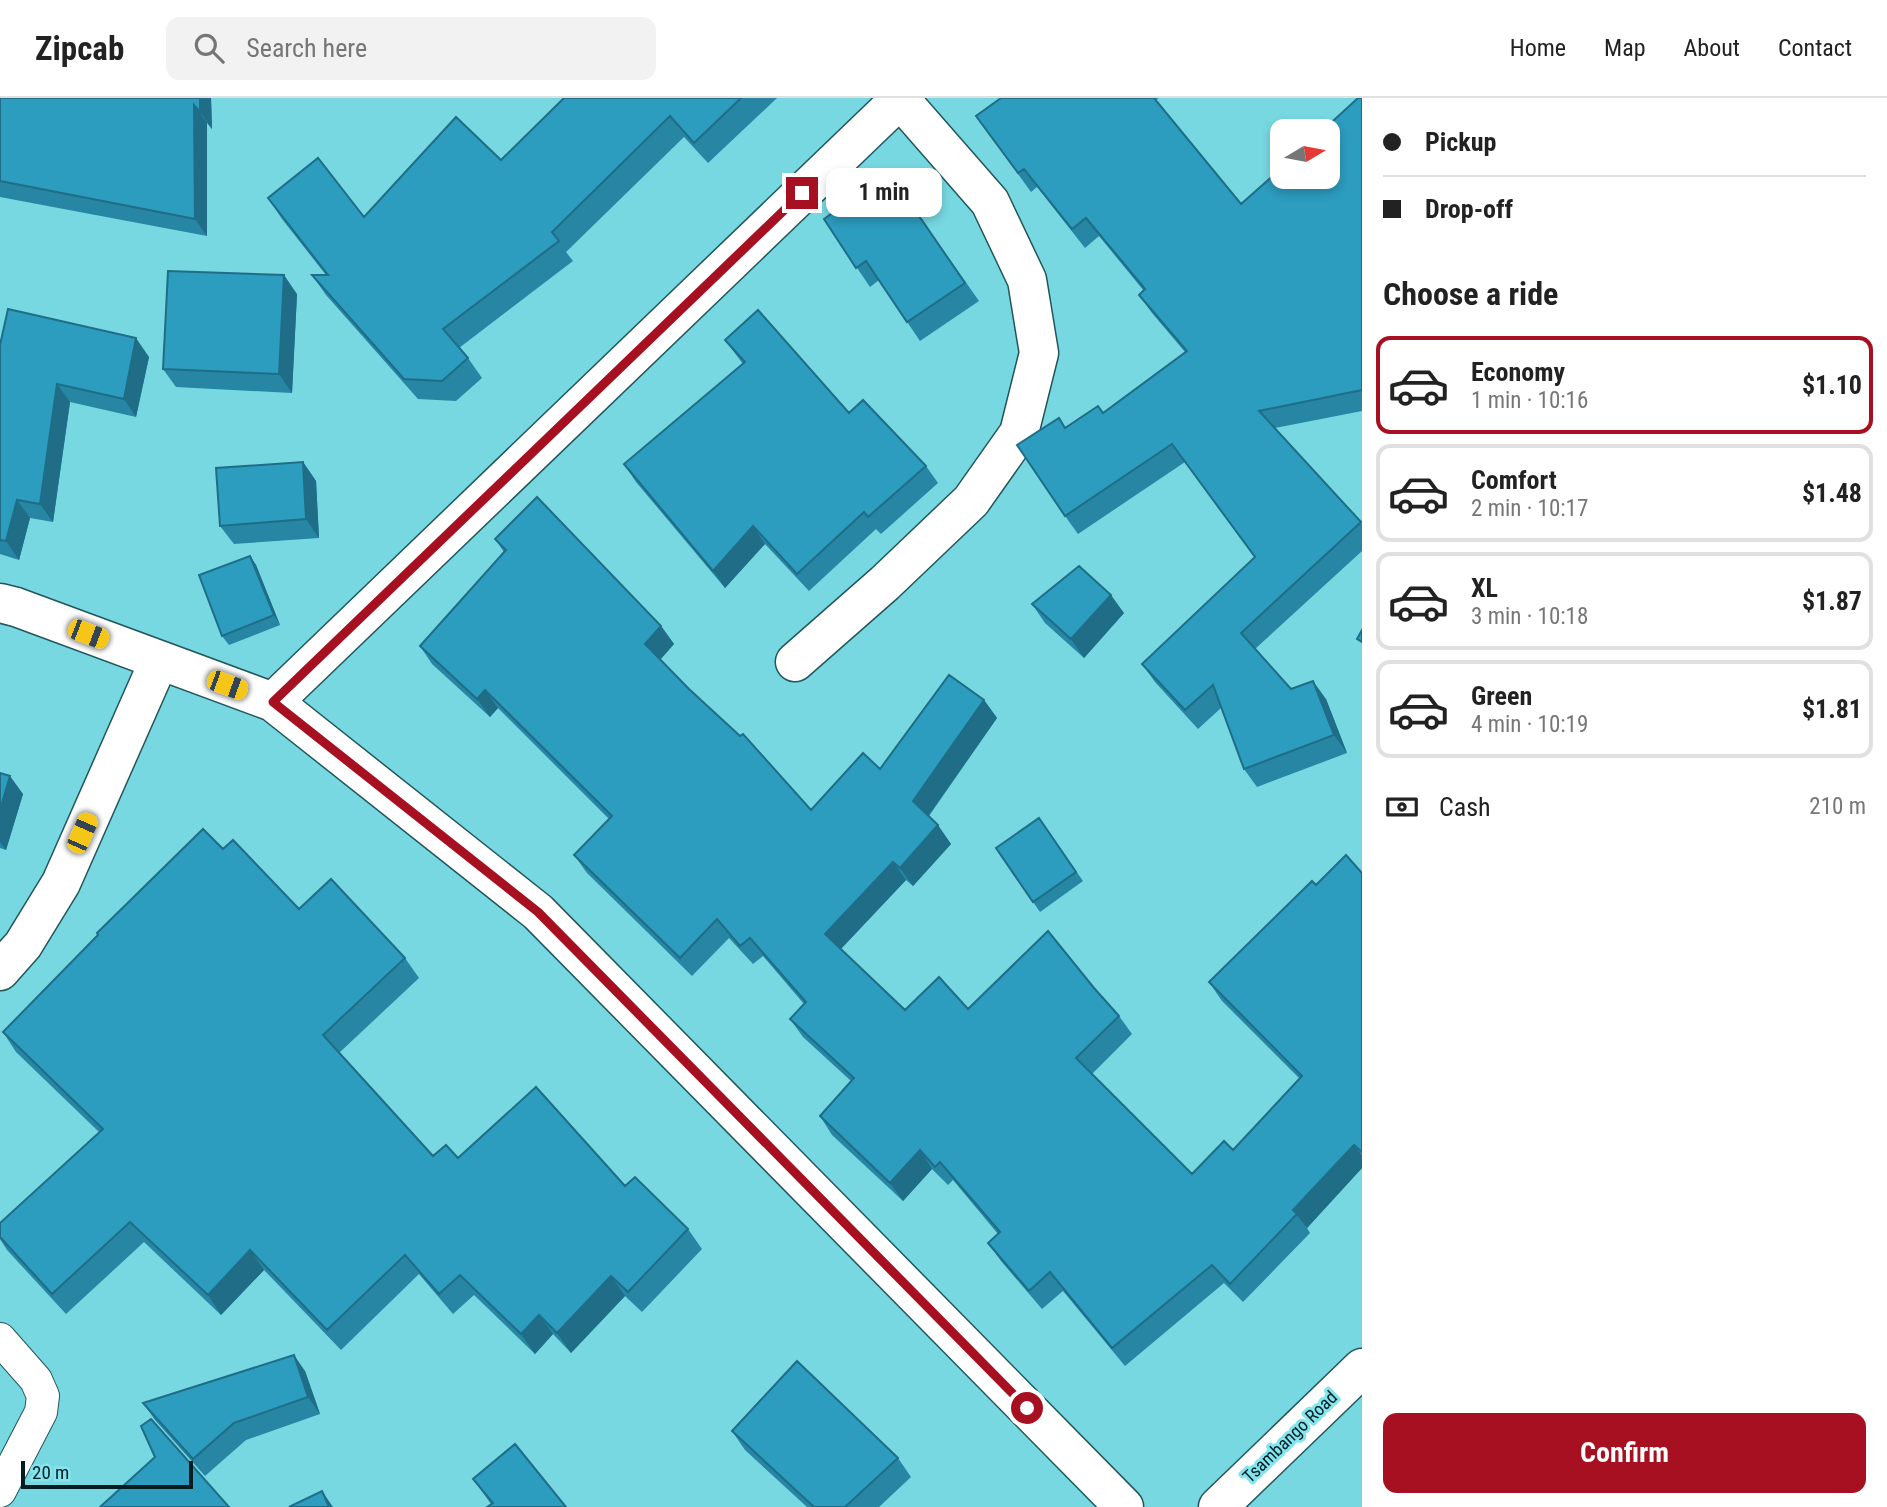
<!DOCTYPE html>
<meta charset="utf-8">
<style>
body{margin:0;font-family:"Roboto Condensed",sans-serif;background:#f2f2f2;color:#222;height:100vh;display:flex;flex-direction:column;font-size:26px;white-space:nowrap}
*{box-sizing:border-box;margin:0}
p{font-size:23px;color:#767676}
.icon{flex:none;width:38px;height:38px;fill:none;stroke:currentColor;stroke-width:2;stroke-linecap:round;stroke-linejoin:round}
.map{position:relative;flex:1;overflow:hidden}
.drawer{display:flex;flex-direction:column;background:#fff;width:525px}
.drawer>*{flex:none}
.hud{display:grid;align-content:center;height:154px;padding:0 21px;background:#fff}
.needle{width:46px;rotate:80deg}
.controls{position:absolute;left:1270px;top:21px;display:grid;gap:14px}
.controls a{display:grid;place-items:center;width:70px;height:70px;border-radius:14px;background:#fff;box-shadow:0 4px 10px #0003;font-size:35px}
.scale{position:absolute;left:21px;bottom:18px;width:172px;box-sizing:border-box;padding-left:7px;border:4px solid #001e21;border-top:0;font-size:19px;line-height:24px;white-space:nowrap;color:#001e21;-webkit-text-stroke:5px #84e5ef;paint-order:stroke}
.end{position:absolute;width:32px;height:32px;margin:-16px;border:9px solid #a71020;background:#fff;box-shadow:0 0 0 4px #fff}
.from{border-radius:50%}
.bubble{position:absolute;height:49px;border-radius:14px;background:#fff;box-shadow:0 4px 10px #0003;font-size:23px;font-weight:700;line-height:49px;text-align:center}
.car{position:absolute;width:21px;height:42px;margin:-21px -10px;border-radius:9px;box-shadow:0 0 5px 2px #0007;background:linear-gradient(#f5c518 24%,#345 0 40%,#f5c518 0 76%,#345 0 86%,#f5c518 0)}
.hud b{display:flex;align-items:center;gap:24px;height:66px;font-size:26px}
.hud b+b{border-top:2px solid #e0e0e0}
.hud i{width:18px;height:18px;background:#222}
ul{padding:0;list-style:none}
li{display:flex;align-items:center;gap:21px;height:98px;margin:0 14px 10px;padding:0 7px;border:4px solid #e0e0e0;border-radius:14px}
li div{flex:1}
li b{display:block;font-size:26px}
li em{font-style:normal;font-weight:700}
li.active{border-color:#a71020}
li>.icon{width:63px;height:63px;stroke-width:1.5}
h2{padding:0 21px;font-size:32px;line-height:84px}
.pay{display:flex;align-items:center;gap:18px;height:77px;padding:0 21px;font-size:26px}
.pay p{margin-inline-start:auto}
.primary-button{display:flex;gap:14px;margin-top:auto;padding:14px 21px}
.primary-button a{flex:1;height:80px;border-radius:14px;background:#a71020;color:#fff;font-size:28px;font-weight:700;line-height:80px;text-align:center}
header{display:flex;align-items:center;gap:42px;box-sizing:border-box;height:98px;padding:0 35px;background:#fff;border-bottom:2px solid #e0e0e0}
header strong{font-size:33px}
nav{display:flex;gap:38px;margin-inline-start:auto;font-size:24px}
.search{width:490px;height:63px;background:#f2f2f2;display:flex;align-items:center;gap:18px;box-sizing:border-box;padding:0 24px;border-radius:14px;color:#767676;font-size:26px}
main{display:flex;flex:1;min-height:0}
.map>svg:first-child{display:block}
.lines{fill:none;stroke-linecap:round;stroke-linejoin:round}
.lane-casing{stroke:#22565b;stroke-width:34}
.street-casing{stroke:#22565b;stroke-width:41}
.secondary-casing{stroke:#22565b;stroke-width:41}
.lane{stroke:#fff;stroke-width:32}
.street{stroke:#fff;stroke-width:38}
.secondary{stroke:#fff;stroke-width:38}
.wall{fill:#2686a4}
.shaded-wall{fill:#1f6d86}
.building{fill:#2c9cbf;stroke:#1f6d86;stroke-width:2}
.route{stroke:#a71020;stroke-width:9}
.labels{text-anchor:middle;stroke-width:6;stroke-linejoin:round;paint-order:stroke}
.street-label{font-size:18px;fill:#001e21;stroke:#84e5ef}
</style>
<header>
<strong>Zipcab</strong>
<div class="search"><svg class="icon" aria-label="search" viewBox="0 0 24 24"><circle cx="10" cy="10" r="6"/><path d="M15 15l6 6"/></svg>Search here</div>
<nav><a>Home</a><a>Map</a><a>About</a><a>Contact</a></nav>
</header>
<main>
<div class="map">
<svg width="1362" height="1409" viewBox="0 0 1362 1409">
<rect width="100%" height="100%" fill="#77d8e2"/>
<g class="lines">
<defs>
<path id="lane" d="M 0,1241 L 36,1282 L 43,1298 L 41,1314 L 0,1393"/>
<path id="street" d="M 0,505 L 16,509 L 273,604 L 538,814 L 1124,1409
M 795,564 L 885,485 L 971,403 L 1019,335 L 1039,255 L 1027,182 L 990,104 L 900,1
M 273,604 L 901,0
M 0,873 L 23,847 L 61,785 L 159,563"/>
<path id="secondary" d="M 1218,1409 L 1362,1270"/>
</defs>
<use href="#lane" class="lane-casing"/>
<use href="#street" class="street-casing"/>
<use href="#secondary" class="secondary-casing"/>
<use href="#lane" class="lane"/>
<use href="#street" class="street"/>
<use href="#secondary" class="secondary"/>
</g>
<path class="wall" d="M 0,0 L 211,0 L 212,31 L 207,25 L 207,138 L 0,99 Z
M 564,0 L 777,0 L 708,65 L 684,39 L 566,154 L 573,163 L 459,250 L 468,260 L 482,280 L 456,303 L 418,301 L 326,197 L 312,177 L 326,177 L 282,121 L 268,100 L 364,119 L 501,62 Z
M 1001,0 L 1159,0 L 1156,2 L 1241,106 L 1362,0 L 1362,313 L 1275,330 L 1361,424 L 1362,426 L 1362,453 L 1255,551 L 1291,591 L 1326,601 L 1347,655 L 1257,689 L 1244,671 L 1221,610 L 1198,631 L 1155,584 L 1142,566 L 1255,459 L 1185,364 L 1078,436 L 1065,418 L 1066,329 L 1103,315 L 1185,254 L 1152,215 L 1139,197 L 1144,193 L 1099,138 L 1085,150 L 1037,89 L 1031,94 L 976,18 Z
M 906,99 L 979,203 L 920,243 L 879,182 L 870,189 L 824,121 L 896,106 Z
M 297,196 L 292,295 L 176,289 L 163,271 Z
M 725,242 L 849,315 L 926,368 L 938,385 L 881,436 L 876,431 L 809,493 L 765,446 L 725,490 L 636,384 L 624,366 L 743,266 Z
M 0,247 L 149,259 L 136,319 L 70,304 L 53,424 L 30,420 L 19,462 L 0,456 Z
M 303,364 L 316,383 L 319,440 L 234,446 L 220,428 Z
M 495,441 L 661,528 L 674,546 L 660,562 L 811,712 L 880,671 L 984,602 L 997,620 L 929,718 L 951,746 L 913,788 L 906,782 L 841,851 L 905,912 L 968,911 L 1094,890 L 1119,918 L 1132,936 L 1092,976 L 1192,1076 L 1233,1052 L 1300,981 L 1222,903 L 1209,884 L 1316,787 L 1362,775 L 1362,1070 L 1307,1130 L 1310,1135 L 1243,1204 L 1224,1185 L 1125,1268 L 1063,1193 L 1042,1211 L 1001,1163 L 988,1145 L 998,1136 L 953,1082 L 948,1087 L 932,1071 L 903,1103 L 832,1037 L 820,1018 L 851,983 L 803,939 L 790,921 L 804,906 L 763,858 L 753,866 L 729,840 L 692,878 L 587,775 L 574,757 L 609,721 L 498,610 L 490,619 L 432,566 L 420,548 L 504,454 Z
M 250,458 L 256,467 L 280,527 L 229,547 L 222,538 Z
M 1032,506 L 1124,515 L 1084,560 L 1045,525 Z
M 0,675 L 23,696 L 6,752 L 0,750 Z
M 1039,720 L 1083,783 L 1040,814 L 996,750 Z
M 223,751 L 299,811 L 405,860 L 419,880 L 339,955 L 433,1058 L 458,1060 L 625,1088 L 688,1131 L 702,1151 L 642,1214 L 625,1198 L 571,1255 L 553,1236 L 535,1256 L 474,1197 L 453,1216 L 419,1176 L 341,1252 L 264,1172 L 221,1217 L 144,1144 L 66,1216 L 7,1152 L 0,1141 L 0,1125 L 99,1034 L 16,954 L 3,934 Z
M 305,1273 L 320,1316 L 246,1342 L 205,1378 L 155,1322 L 143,1305 Z
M 732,1333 L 898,1360 L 911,1379 L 879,1409 L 807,1409 L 745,1352 Z
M 473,1381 L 566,1409 L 491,1406 Z"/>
<path class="shaded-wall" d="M 200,0 L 211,0 L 212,31 L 200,14 Z
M 194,7 L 207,25 L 207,138 L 195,121 Z
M 284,177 L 297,196 L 292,295 L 279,276 Z
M 136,240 L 149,259 L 136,319 L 124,301 Z
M 57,286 L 70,304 L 53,424 L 40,406 Z
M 303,364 L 316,383 L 319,440 L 306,421 Z
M 17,402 L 30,420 L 19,462 L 6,443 Z
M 753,428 L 765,446 L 725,490 L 713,473 Z
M 250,458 L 256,467 L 280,527 L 274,517 Z
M 1111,497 L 1124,515 L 1084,560 L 1071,541 Z
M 661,528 L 674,546 L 658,564 L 645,546 Z
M 1313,583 L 1326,601 L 1347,655 L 1334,637 Z
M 485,592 L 498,610 L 490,619 L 477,601 Z
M 984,602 L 997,620 L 926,721 L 913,703 Z
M 10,678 L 23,696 L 6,752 L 0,744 L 0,712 Z
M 938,727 L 951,746 L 913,788 L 900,770 Z
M 893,764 L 906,782 L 837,855 L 825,836 Z
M 1354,1047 L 1362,1058 L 1362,1070 L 1307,1130 L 1293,1112 Z
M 920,1052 L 932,1071 L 903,1103 L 890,1085 Z
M 250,1152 L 264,1172 L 221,1217 L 208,1197 Z
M 611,1178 L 625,1198 L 571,1255 L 557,1235 Z
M 539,1217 L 553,1236 L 535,1256 L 521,1236 Z
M 294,1257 L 305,1273 L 320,1316 L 308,1299 Z
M 322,1393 L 333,1409 L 329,1409 Z"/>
<path class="building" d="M 0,0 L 200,0 L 200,14 L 194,7 L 195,121 L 0,83 Z
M 564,0 L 741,0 L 694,45 L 670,18 L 552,134 L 559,143 L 443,231 L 468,260 L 442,283 L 404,281 L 312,177 L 328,177 L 268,100 L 318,60 L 364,119 L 456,19 L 501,62 Z
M 1001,0 L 1154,0 L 1241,106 L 1283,69 L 1283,79 L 1328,79 L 1328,33 L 1322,33 L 1358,0 L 1362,0 L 1362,292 L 1259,313 L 1361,424 L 1241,535 L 1291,591 L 1313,583 L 1334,637 L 1244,671 L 1213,587 L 1185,612 L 1142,566 L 1255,459 L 1172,346 L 1065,418 L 1017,347 L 1059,320 L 1065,330 L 1098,308 L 1103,315 L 1187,253 L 1139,197 L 1145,191 L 1086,120 L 1072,131 L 1024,71 L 1018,75 L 976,18 Z
M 879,82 L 895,107 L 906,99 L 965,185 L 907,224 L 866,163 L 856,170 L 824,121 Z
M 168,173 L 284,177 L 279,276 L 163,271 Z
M 8,211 L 136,240 L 124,301 L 57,286 L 40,406 L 17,402 L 6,443 L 0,442 L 0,247 Z
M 758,212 L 849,315 L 863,302 L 926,368 L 868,419 L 864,414 L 797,476 L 753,428 L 713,473 L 624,366 L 745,264 L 725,242 Z
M 303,364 L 306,421 L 220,428 L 216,370 Z
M 537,399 L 661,528 L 645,546 L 689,591 L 740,638 L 743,636 L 811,712 L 863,655 L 880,671 L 949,577 L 984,602 L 913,703 L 938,727 L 900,770 L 893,764 L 825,836 L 905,912 L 939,879 L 968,911 L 1048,833 L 1094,890 L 1119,918 L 1076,960 L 1192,1076 L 1224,1043 L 1233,1052 L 1302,978 L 1209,884 L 1312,783 L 1316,787 L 1346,757 L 1362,775 L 1362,1054 L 1354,1047 L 1293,1112 L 1297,1116 L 1230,1186 L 1212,1167 L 1112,1250 L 1050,1174 L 1029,1193 L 988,1145 L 1000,1134 L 940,1064 L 935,1069 L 920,1052 L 890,1085 L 820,1018 L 854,980 L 790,921 L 806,904 L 750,840 L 740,848 L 717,821 L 680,860 L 574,757 L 612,718 L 485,592 L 477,601 L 420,548 L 506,452 L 495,441 Z
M 250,458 L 274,517 L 222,538 L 199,477 Z
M 1079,468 L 1111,497 L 1071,541 L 1032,506 Z
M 1362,532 L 1362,544 L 1357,541 Z
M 0,675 L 10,678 L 0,712 Z
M 1039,720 L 1076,774 L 1033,804 L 996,750 Z
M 203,731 L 223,751 L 233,742 L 299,811 L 331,781 L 405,860 L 323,937 L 433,1058 L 446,1047 L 458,1060 L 536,989 L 625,1088 L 635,1079 L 688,1131 L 628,1194 L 611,1178 L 557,1235 L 539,1217 L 521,1236 L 460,1177 L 439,1196 L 405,1157 L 327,1232 L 250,1152 L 208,1197 L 130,1124 L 52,1196 L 0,1139 L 0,1125 L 103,1031 L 3,934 L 98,837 L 97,835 Z
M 294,1257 L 308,1299 L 234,1325 L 193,1361 L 143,1305 Z
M 797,1263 L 898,1360 L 845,1409 L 814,1409 L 732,1333 Z
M 151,1321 L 229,1409 L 100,1409 L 155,1359 L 141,1328 Z
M 515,1346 L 566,1409 L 487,1409 L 493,1405 L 473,1381 Z
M 322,1393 L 329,1409 L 289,1409 Z"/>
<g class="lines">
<path class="route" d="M 802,95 L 273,604 L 538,814 L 1027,1310"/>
</g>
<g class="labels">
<g class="street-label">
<text transform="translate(1290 1339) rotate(-44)" y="6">Tsambango Road</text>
</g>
</g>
</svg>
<div class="controls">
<a><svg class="needle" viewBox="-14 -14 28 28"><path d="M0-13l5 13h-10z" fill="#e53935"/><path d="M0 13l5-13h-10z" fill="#767676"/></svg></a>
</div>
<div class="scale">20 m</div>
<i class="end from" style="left:1027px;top:1310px"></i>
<i class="end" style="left:802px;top:95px"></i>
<div class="bubble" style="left:826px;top:70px;width:116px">1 min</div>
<i class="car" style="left:88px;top:536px;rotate:111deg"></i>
<i class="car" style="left:227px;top:587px;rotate:110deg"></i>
<i class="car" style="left:82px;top:735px;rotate:24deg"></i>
</div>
<section class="drawer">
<div class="hud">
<b><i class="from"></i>Pickup</b>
<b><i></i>Drop-off</b>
</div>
<h2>Choose a ride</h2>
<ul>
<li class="active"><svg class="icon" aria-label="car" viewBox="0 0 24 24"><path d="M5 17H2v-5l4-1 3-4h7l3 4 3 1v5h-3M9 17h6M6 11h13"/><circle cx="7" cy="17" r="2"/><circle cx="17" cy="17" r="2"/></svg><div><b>Economy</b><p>1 min · 10:16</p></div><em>$1.10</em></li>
<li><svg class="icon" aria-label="car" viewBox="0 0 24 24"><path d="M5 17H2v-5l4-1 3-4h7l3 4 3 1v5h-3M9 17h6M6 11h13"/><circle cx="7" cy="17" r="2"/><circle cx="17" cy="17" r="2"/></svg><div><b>Comfort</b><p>2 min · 10:17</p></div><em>$1.48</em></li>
<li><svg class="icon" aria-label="car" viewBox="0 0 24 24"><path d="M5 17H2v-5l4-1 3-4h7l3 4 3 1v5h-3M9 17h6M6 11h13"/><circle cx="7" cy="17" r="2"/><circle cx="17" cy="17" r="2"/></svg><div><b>XL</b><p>3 min · 10:18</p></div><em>$1.87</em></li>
<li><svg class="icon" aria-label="car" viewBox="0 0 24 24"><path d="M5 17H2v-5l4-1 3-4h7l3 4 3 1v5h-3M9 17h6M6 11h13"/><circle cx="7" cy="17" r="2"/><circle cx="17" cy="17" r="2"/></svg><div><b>Green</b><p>4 min · 10:19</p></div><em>$1.81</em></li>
</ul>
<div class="pay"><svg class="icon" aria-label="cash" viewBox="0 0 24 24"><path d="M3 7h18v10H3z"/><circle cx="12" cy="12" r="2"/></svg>Cash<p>210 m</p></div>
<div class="primary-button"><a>Confirm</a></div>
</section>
</main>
